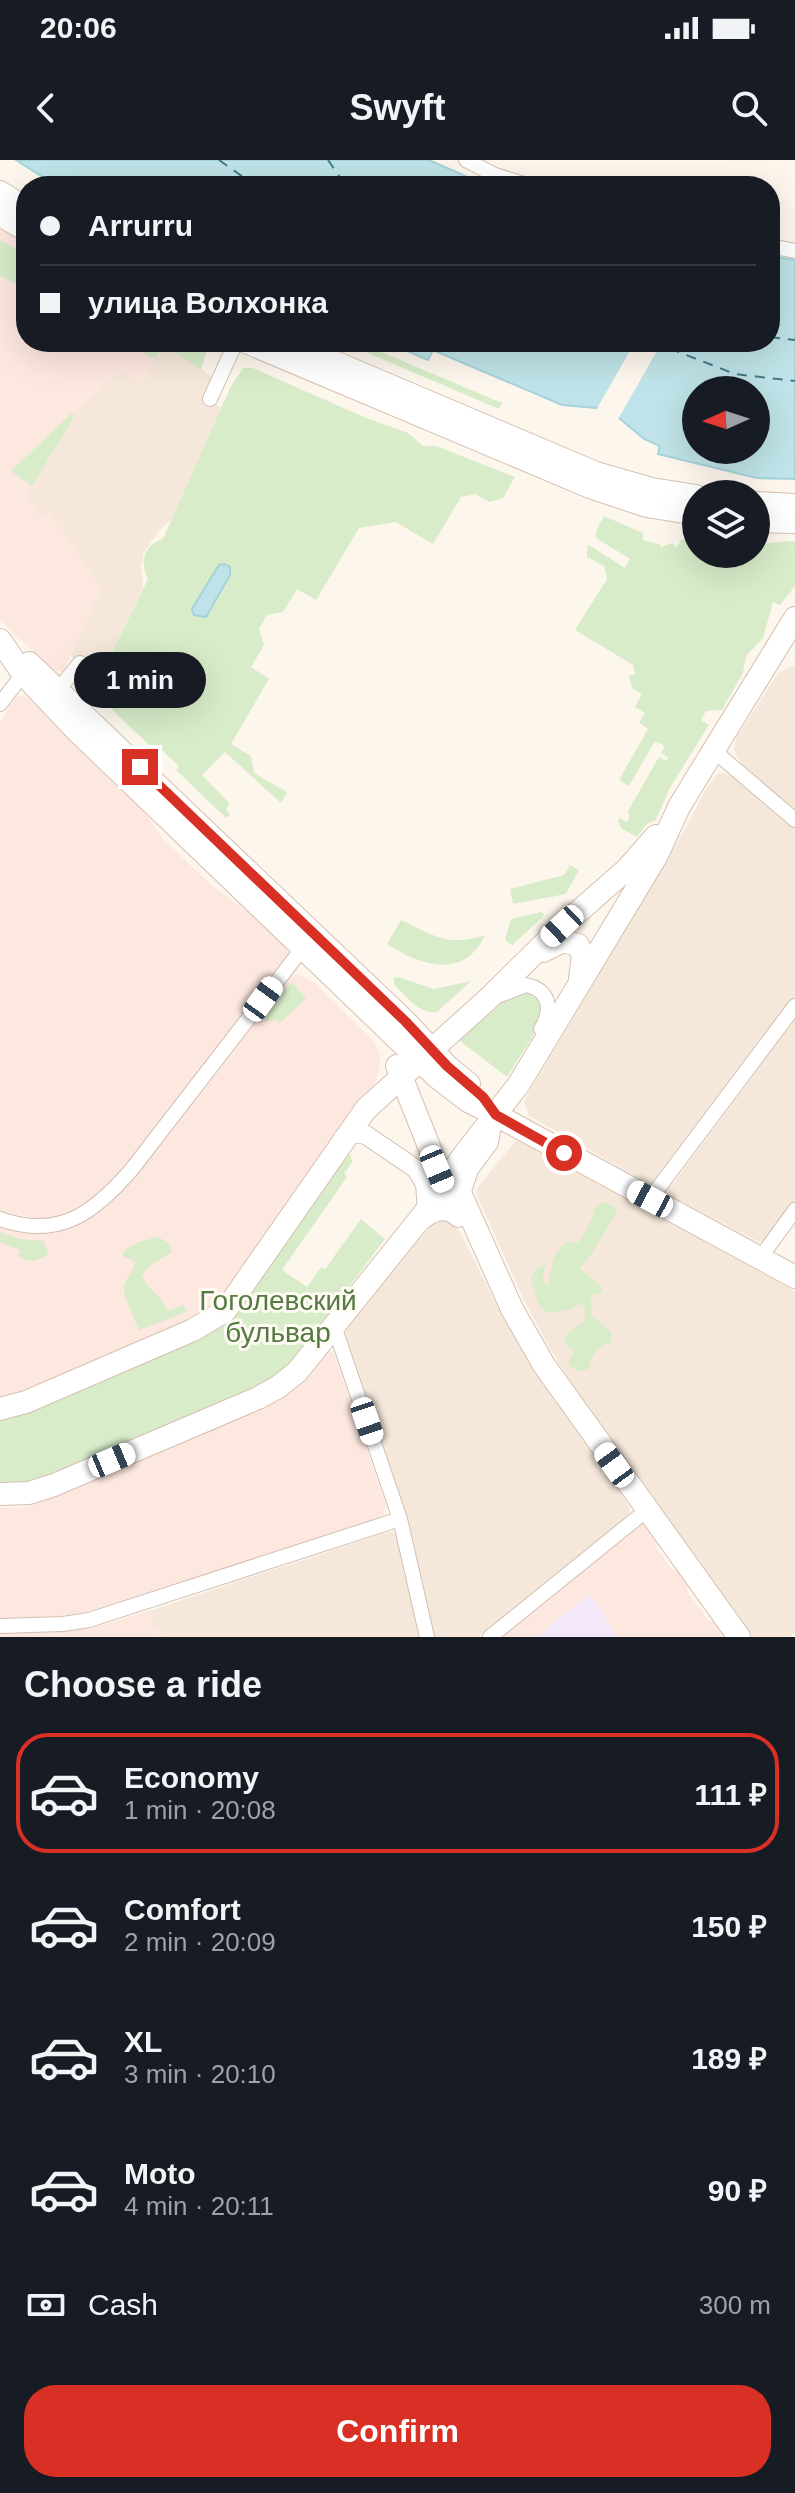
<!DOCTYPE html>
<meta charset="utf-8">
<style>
body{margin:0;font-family:Helvetica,sans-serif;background:#242831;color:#f1f3f6;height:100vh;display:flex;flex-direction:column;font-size:30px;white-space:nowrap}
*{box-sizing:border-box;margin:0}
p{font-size:26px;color:#9ea1a6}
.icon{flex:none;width:44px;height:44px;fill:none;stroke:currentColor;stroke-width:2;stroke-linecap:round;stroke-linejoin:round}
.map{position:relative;height:1477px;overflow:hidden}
.sheet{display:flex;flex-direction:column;background:#171b24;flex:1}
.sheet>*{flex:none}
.banner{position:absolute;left:16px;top:16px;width:764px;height:176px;border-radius:32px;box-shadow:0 8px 32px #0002;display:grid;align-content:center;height:176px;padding:0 24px;background:#171b24}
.needle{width:52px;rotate:267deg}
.fabs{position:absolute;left:682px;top:216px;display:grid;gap:16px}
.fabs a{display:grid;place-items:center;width:88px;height:88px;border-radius:50%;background:#171b24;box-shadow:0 8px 32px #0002;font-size:40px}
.end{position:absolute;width:36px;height:36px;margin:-18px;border:10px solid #d93025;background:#fff;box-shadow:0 0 0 4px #fff}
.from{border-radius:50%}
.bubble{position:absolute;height:56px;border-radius:28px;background:#171b24;box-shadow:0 8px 32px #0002;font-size:26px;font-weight:600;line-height:56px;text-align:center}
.car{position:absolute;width:24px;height:48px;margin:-24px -12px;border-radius:10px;box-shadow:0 0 6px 2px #0007;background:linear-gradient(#fff 24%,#345 0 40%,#fff 0 76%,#345 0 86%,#fff 0)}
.banner b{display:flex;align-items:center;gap:28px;height:76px;font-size:30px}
.banner b+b{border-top:2px solid #363941}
.banner i{width:20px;height:20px;background:#f1f3f6}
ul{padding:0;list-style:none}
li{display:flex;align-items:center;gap:24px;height:120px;margin:0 16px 12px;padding:0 8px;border:4px solid transparent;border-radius:32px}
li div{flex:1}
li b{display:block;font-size:30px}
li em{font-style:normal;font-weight:600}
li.on{border-color:#d93025}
li>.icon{width:72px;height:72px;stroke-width:1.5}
h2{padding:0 24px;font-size:36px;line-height:96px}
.pay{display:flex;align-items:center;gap:20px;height:88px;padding:0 24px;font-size:30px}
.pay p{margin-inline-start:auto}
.primary-button{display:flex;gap:16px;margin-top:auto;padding:16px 24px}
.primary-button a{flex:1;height:92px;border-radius:32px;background:#d93025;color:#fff;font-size:32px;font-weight:600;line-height:92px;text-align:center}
.status{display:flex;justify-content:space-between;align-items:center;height:56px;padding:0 40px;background:#171b24;direction:ltr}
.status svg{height:22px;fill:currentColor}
header{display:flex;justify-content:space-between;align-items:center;height:104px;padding:0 24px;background:#171b24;font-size:36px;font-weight:600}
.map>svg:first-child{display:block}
.residential{fill:#f5e8da}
.commercial{fill:#fde8e0}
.education{fill:#f3e8fa}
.green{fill:#d8ecc9}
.water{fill:#bfe3e8;stroke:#a5d3da;stroke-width:2;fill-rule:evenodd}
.pier{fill:#fdf6ec}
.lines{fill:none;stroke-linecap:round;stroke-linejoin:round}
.ferry{stroke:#437c86;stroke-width:2;stroke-dasharray:10 8;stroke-linecap:butt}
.minor-casing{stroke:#d1beb0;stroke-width:16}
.tertiary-casing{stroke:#d1beb0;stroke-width:20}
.secondary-casing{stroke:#d6c0b0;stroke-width:24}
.minor{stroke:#fff;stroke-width:14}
.tertiary{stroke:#fff;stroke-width:18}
.secondary{stroke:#fff;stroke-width:22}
.route{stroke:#d93025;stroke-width:10}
.labels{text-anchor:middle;stroke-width:6;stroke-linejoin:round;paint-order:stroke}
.park-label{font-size:28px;fill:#537a41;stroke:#fffaf3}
</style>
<div class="status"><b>20:06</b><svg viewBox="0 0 49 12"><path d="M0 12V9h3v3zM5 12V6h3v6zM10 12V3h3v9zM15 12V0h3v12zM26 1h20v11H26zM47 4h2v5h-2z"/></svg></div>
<header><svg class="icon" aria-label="back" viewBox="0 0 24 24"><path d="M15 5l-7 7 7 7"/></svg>Swyft<svg class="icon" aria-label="search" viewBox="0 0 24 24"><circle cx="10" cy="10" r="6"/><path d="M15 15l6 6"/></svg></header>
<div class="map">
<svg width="795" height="1477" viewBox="0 0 795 1477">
<rect width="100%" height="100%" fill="#fdf6ec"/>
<path class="residential" d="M 162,184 L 210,215 L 212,218 L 208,237 L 221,248 L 173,358 L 159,371 L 144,392 L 141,407 L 143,428 L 103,510 L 95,513 L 72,497 L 72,491 L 99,432 L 97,424 L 61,369 L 47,353 L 41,357 L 24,337 L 74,257 L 72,253 L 120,210 L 144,221 Z
M 795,505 L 795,651 L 740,602 L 734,589 L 736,578 L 778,513 Z
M 723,613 L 732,616 L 795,668 L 795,837 L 651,1025 L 529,956 L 524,941 L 689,662 L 707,627 L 718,614 Z
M 795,859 L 795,1040 L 768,1079 L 759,1082 L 671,1036 L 667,1026 L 674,1022 Z
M 516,980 L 795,1131 L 795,1472 L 790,1477 L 752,1477 L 573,1226 L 546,1182 L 523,1138 L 476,1033 L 478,1027 Z
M 440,1061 L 453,1064 L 460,1072 L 500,1152 L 537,1214 L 591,1287 L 630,1348 L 628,1357 L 479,1477 L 433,1477 L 402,1341 L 345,1174 L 347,1166 L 389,1114 L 432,1065 Z
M 387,1372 L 393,1372 L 398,1377 L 419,1477 L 161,1477 L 159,1469 L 155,1470 L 149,1451 Z"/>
<path class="commercial" d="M 0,69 L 26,83 L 26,182 L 205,182 L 206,185 L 206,194 L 201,209 L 162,184 L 144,222 L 120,211 L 73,252 L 74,257 L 24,337 L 41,357 L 47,353 L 61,369 L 97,424 L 99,432 L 63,512 L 53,510 L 0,460 Z
M 25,535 L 143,650 L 162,678 L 212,726 L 243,748 L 286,787 L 288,793 L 275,815 L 104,1031 L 81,1048 L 59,1056 L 38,1059 L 0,1051 L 0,563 L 15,537 Z
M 296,814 L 314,822 L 372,879 L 380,894 L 380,907 L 375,923 L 311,1008 L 218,1143 L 199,1156 L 23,1233 L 0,1239 L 0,1067 L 22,1073 L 50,1072 L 87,1059 L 106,1047 L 289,817 Z
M 327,1190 L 334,1193 L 386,1346 L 382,1358 L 96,1450 L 62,1456 L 0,1458 L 0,1348 L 27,1347 L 44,1341 L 237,1258 Z
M 640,1362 L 645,1365 L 657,1381 L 656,1387 L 672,1410 L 677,1410 L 688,1426 L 687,1431 L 709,1461 L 714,1462 L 725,1477 L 498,1477 Z
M 149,1451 L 155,1469 L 158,1468 L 161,1477 L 0,1477 L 0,1474 L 91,1468 Z"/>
<path class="education" d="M 591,1435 L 617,1477 L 537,1477 L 557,1460 Z"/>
<path class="green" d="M 0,80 L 26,94 L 26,130 L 0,116 Z
M 124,182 L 192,182 L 207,190 L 201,209 L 162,184 L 155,199 Z
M 342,182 L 358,182 L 502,243 L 499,249 Z
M 243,208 L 253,208 L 364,257 L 408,273 L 423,286 L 436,286 L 515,317 L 503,338 L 489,342 L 475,334 L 461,337 L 433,384 L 396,362 L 359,368 L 316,440 L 297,429 L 283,452 L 267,455 L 259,469 L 264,485 L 251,507 L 269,519 L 231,584 L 251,596 L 254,613 L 287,632 L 281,643 L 225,592 L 202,615 L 230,644 L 226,649 L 230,654 L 226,658 L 176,610 L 179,606 L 162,590 L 150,586 L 104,542 L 99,530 L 103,510 L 148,419 C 139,401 144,385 163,379 L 230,228 Z
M 72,253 L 74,257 L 32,326 L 11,311 Z
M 604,356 L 643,373 L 643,380 L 659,384 L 661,387 L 672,383 L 676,388 L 681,380 L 696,378 L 696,394 L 756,394 L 756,384 C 768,385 786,379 795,382 L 795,426 L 780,445 L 773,442 L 763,478 L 746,496 L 743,513 L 722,550 L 706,551 L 701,560 L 709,565 L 669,629 L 656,660 L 647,664 L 637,677 L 621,668 L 618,660 L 619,658 L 627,662 L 630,656 L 628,651 L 659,597 L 667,601 L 668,597 L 661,593 L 665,586 L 655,581 L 629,626 L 619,620 L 648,569 L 639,563 L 645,553 L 635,547 L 642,534 L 632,528 L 629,516 L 635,514 L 633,505 L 575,470 L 607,419 L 604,406 L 587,397 L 587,387 L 589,385 L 625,408 L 630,399 L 596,378 L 596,371 Z
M 570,705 L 579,710 L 566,734 L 513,744 L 510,729 L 564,715 Z
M 541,752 L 544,754 L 543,757 L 512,785 L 505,780 L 511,759 Z
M 401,760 C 434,776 448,787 485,775 C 464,821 419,805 387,784 Z
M 398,817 L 434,829 L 471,821 L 437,852 C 420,855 405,835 394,824 L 394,818 Z
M 292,822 L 306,839 L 280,863 L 277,860 L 267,861 L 263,858 C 273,846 280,833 292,822 Z
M 517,830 L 539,835 L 543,860 L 507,917 L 459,880 Z
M 344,991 L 351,996 L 352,1002 L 344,1014 L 347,1017 L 282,1110 L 307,1127 L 321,1107 L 325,1109 L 361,1059 L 385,1079 L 290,1205 L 273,1219 L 255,1227 L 51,1316 L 26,1323 L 0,1324 L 0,1256 L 196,1176 Z
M 605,1042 L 615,1047 L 617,1052 L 592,1093 L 580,1108 L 602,1128 L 601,1133 L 590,1135 L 592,1149 L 590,1154 L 611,1172 L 611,1182 C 596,1188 592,1194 589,1209 L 577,1211 L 568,1204 L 574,1190 L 566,1185 L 564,1177 L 585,1160 L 585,1147 L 578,1143 L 573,1149 L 546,1153 L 538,1143 L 531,1119 L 534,1111 L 546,1103 L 543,1117 L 545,1125 L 548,1125 C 554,1104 549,1098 567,1082 L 579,1082 C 585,1070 593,1061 595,1047 Z
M 0,1072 L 20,1079 L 44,1081 L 48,1095 C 36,1100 30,1105 19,1096 L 20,1090 L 0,1082 Z
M 158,1077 L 169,1083 L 172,1092 L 152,1104 L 142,1115 C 147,1131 160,1131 167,1151 L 184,1145 L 186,1152 L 139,1170 C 136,1162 122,1133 124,1126 C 126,1118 133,1112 135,1102 L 123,1096 L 124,1091 L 138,1082 Z"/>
<path class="water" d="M 16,0 L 429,0 L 488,26 L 57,26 Z
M 770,96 L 795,100 L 795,319 L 757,318 L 658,294 L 660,286 L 644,279 L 619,258 L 596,248 L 562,245 L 433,190 L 428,200 L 386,182 L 770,182 ZM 696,230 L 756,230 L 756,290 L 696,290 Z
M 225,404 L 230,407 L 230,415 L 206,457 L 194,455 L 192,449 L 219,405 Z"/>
<path class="pier" d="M 635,182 L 662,182 L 617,261 L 595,252 Z"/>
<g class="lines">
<path class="ferry" d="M 219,0 L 243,17 L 265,26
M 328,0 L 346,26
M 770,177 L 795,180
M 653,182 L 735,214 L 795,221"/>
<defs>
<path id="minor" d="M 466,0 L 495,15 L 530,26
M 770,86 L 795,91
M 210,239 L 236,182
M 59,529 L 80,503
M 0,544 L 23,514
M 713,590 L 795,660
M 500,835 L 526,825 C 550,830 553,850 541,869
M 465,1028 L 471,1010 L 491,983 L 496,953
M 650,1039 L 795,846
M 0,1059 C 60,1080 95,1052 132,1009 L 302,789
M 760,1098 L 795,1050
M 334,1166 L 400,1359 L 427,1477
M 0,1466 L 63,1464 L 89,1460 L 400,1359
M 490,1477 L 647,1350"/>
<path id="tertiary" d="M 343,978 L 354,973 L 366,975 L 416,1009 L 425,1024 L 427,1050
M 419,1063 C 431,1053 445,1045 458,1058"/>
<path id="secondary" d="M 0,32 L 26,49
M 0,55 L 26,70
M 246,182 L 590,327 L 647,346 L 696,354
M 287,182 L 596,313 L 652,329 L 696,336
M 756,343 L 795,345
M 756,361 L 795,362
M 0,480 L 23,514 L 76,570 L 437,917 L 468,941 L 496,955 L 795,1117
M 29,503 L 406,862 L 447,906 L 469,924
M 543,791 L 563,781 L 578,785 L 583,796 L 580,818
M 397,906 L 448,1034
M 460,1001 L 458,1019 L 461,1035 L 512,1149 L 544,1205 L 739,1477
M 0,1249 L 26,1242 L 193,1170 L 225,1151 L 366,949 L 488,839 L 562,766 L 627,709 L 656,676
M 0,1334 L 29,1333 L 54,1325 L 258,1238 L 278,1227 L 297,1212 L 423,1055 L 463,996 L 519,924 L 657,695 L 679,647 L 699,614 L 795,458"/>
</defs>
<use href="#minor" class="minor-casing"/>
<use href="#tertiary" class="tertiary-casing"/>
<use href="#secondary" class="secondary-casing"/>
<use href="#minor" class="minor"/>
<use href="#tertiary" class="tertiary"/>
<use href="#secondary" class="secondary"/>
</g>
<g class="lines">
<path class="route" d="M 140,607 L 406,862 L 447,906 L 483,937 L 496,955 L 564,993"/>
</g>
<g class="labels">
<g class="park-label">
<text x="278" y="1150">Гоголевский<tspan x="278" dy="32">бульвар</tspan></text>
</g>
</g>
</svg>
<div class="fabs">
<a><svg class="needle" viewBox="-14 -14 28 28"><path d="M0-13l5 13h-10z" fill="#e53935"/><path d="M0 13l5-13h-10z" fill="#9ea1a6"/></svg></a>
<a><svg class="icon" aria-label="layers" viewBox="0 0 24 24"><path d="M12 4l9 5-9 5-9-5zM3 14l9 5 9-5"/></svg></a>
</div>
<i class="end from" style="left:564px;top:993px"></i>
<i class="end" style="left:140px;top:607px"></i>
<div class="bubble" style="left:74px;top:492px;width:132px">1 min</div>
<i class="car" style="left:562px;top:766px;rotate:227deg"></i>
<i class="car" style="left:263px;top:839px;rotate:36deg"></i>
<i class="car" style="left:437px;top:1009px;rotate:157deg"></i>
<i class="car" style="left:650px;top:1039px;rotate:298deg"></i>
<i class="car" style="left:367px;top:1261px;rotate:161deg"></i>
<i class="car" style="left:112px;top:1300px;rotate:67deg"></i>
<i class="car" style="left:614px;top:1305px;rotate:324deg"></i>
<div class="banner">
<b><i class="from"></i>Arrurru</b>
<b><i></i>улица Волхонка</b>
</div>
</div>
<section class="sheet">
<h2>Choose a ride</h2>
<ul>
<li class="on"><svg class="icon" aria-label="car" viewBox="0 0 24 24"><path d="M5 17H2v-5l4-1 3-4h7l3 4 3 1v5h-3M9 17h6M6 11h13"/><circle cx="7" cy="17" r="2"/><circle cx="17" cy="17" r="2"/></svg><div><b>Economy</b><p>1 min · 20:08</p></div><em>111 ₽</em></li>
<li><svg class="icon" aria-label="car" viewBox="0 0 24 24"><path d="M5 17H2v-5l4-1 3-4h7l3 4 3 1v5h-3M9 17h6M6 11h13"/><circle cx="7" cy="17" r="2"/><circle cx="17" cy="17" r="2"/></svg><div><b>Comfort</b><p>2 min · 20:09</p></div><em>150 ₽</em></li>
<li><svg class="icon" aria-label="car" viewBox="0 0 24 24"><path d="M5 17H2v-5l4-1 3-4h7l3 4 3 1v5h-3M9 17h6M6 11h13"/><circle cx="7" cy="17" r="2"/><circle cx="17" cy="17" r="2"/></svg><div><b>XL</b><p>3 min · 20:10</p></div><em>189 ₽</em></li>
<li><svg class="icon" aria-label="car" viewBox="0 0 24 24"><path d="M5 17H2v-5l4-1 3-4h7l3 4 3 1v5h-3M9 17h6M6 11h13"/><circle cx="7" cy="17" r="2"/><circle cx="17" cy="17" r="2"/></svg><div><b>Moto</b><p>4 min · 20:11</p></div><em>90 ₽</em></li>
</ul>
<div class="pay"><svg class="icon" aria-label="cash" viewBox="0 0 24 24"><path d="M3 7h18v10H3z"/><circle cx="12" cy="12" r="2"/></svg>Cash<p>300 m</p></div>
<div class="primary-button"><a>Confirm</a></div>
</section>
